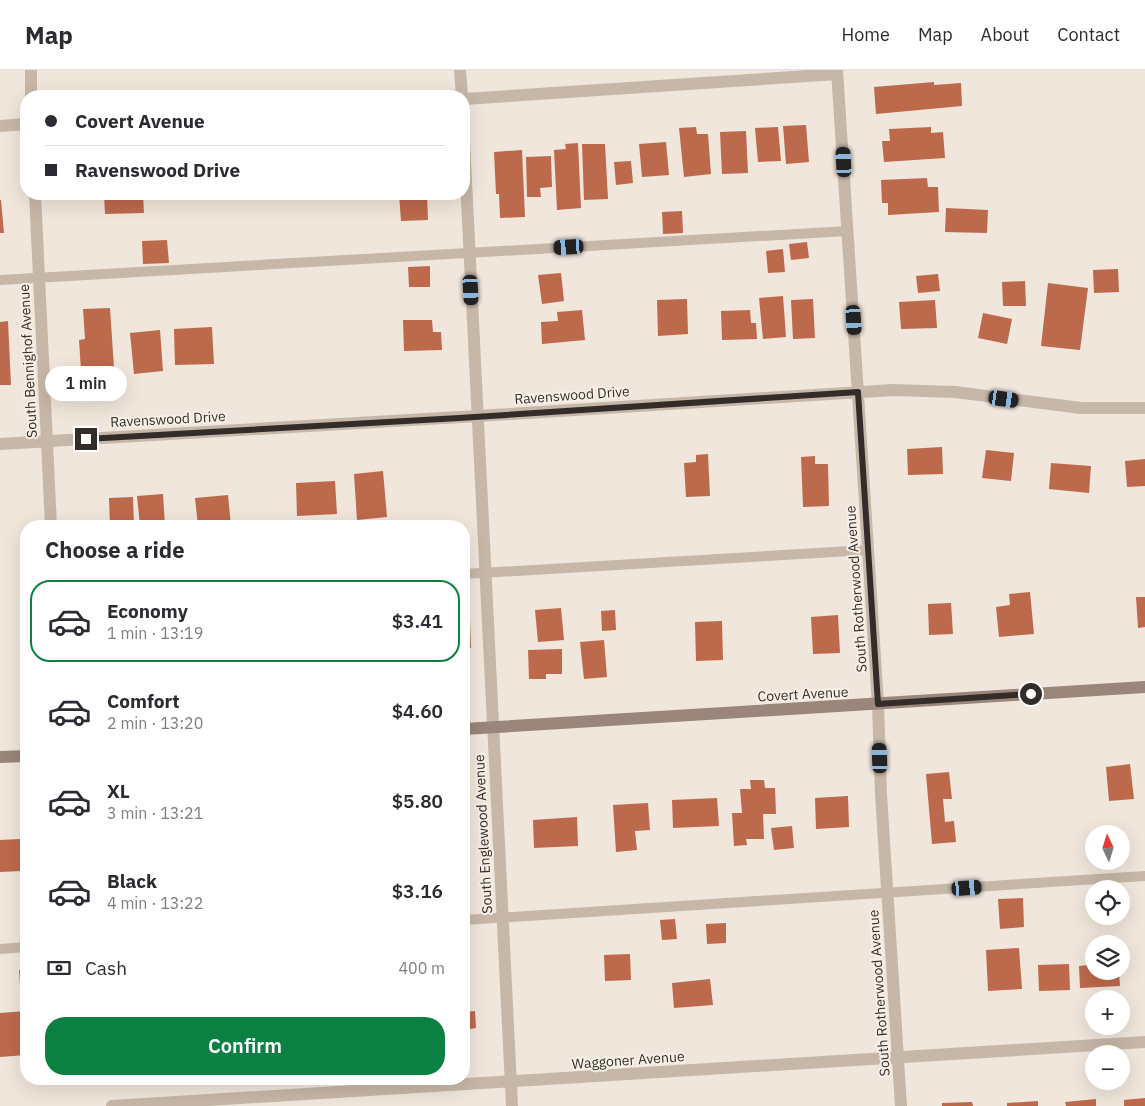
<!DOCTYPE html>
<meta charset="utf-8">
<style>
body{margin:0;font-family:"IBM Plex Sans",sans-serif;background:#f7f7f7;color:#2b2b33;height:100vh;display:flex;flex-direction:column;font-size:19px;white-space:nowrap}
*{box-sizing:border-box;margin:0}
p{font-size:16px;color:#7c7c81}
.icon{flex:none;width:28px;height:28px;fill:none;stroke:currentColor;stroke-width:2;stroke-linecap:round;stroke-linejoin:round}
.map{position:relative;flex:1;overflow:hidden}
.drawer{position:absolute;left:20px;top:450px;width:450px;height:565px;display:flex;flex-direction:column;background:#fff;border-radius:20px;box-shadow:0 5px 20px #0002}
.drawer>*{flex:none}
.hud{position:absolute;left:20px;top:20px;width:450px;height:110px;border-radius:20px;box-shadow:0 5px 20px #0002;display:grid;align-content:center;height:110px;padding:0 25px;background:#fff}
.needle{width:32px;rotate:356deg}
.tools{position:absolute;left:1085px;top:755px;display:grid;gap:10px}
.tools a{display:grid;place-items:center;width:45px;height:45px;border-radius:50%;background:#fff;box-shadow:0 5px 20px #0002;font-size:25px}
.end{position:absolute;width:22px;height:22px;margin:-11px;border:6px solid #342c28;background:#fff;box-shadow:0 0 0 2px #fff}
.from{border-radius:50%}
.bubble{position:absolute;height:35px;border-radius:18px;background:#fff;box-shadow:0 5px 20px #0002;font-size:16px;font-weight:600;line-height:35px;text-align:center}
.car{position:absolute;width:15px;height:30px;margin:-15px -8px;border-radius:6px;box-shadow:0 0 4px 1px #0007;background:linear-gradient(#222 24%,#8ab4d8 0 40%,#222 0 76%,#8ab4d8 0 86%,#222 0)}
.hud b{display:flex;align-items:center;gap:18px;height:48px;font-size:19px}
.hud b+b{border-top:1px solid #e1e1e2}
.hud i{width:12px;height:12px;background:#2b2b33}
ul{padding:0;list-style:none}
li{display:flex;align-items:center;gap:15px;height:82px;margin:0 10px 8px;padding:0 15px;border:2px solid transparent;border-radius:20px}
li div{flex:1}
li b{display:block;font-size:19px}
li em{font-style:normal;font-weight:600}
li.on{border-color:#0b8043}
li>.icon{width:45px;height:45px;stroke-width:1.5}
h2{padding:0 25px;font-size:22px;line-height:60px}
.pay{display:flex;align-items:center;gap:12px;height:55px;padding:0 25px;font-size:19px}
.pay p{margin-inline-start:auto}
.primary-button{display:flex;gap:10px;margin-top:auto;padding:10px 25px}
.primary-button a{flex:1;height:58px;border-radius:20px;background:#0b8043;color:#fff;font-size:20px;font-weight:600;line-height:58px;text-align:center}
header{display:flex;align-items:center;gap:30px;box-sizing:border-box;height:70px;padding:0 25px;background:#fff;border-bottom:1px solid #e1e1e2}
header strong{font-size:24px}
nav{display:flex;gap:28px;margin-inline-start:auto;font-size:18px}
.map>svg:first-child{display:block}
.building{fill:#bd694c}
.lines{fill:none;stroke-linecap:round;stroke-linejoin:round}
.service{stroke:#c7b7a8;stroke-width:10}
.minor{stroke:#c7b7a8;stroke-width:12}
.secondary{stroke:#9a867a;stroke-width:12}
.route{stroke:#342c28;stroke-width:6}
.labels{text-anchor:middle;stroke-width:4;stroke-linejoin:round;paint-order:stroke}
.street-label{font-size:14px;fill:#342c28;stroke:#f8f0e7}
</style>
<header>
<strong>Map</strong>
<nav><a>Home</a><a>Map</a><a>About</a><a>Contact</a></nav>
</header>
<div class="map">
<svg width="1145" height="1036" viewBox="0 0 1145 1036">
<rect width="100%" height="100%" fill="#f0e6db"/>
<path class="building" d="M 934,12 L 934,15 L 961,13 L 962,36 L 876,44 L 874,17 Z
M 806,55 L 809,92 L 786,94 L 783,56 Z
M 696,57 L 697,64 L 708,64 L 711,104 L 684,107 L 679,58 Z
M 778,57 L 781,91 L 758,92 L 755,58 Z
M 931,57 L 931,63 L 943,62 L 945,88 L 884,92 L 882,71 L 890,71 L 889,59 Z
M 746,61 L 748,103 L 722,104 L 720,62 Z
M 666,72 L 669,105 L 642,107 L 639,74 Z
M 578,73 L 581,138 L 557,140 L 554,80 L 566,79 L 565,74 Z
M 582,74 L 605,74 L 608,129 L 584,130 Z
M 522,80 L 525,147 L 500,148 L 499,124 L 496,124 L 494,82 Z
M 551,86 L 552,117 L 540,118 L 541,127 L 527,127 L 526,87 Z
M 631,91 L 633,113 L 616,115 L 614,92 Z
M 927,108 L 928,117 L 938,117 L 939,142 L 888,145 L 888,133 L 882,133 L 881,110 Z
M 104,124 L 143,124 L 144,143 L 105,144 Z
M 399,124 L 427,124 L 428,150 L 401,151 Z
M 0,130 L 1,130 L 4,163 L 0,163 Z
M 946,138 L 988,140 L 987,163 L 945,162 Z
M 682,141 L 683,163 L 663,164 L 662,142 Z
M 167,170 L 169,193 L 143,194 L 142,171 Z
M 807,172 L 809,188 L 791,190 L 789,174 Z
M 783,179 L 785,202 L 768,203 L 766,181 Z
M 430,196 L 430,217 L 409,217 L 408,197 Z
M 1118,199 L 1119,222 L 1094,223 L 1093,200 Z
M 561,203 L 564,231 L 542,234 L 538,205 Z
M 938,204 L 940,221 L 918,223 L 916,206 Z
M 1025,211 L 1026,236 L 1003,236 L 1002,212 Z
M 1048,213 L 1088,218 L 1080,280 L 1041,276 Z
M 783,226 L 786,267 L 763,269 L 759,228 Z
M 687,229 L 688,264 L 658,266 L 657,230 Z
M 813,229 L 815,268 L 793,269 L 791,230 Z
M 935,230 L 937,258 L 901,259 L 899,232 Z
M 110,238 L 115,313 L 82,315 L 79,270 L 85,269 L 83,239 Z
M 582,240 L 585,270 L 542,274 L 541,252 L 558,251 L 557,242 Z
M 750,240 L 751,253 L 756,253 L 757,269 L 722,270 L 721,241 Z
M 983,243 L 1012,249 L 1007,274 L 978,268 Z
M 403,250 L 432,250 L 433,262 L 441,262 L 442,280 L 404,281 Z
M 8,251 L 11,315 L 0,315 L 0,252 Z
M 212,257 L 214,294 L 175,295 L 174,259 Z
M 160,260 L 163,301 L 134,304 L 130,263 Z
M 942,377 L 943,404 L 908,405 L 907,379 Z
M 986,380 L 1014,383 L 1011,411 L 982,408 Z
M 708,384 L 710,426 L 686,427 L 684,393 L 696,392 L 696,385 Z
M 815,386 L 815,394 L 828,394 L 829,436 L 803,437 L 801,387 Z
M 1145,389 L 1145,416 L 1127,417 L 1125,391 Z
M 1051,393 L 1091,396 L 1089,423 L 1049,419 Z
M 383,401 L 387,447 L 357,450 L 354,404 Z
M 335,411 L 337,444 L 297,446 L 296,413 Z
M 163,424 L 165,456 L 140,456 L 137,426 Z
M 228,425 L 231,456 L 198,456 L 195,428 Z
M 133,427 L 134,456 L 110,456 L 109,428 Z
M 1030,522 L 1034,564 L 999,567 L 996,537 L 1010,535 L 1009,524 Z
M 1136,527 L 1145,527 L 1145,557 L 1138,558 Z
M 951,533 L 953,564 L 929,565 L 928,534 Z
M 561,538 L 564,570 L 538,572 L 535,540 Z
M 615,540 L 616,560 L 602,561 L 601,541 Z
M 838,545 L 840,583 L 813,584 L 811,547 Z
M 464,549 L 470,549 L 471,578 L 464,578 Z
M 722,551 L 723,590 L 696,591 L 695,552 Z
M 604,570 L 607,607 L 584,609 L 580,572 Z
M 562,579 L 562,604 L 546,604 L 546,609 L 529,609 L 528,580 Z
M 1130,694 L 1134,729 L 1109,731 L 1106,697 Z
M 949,702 L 952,729 L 943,729 L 945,752 L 954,751 L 956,772 L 932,774 L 926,704 Z
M 750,710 L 764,710 L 765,718 L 775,718 L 776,744 L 763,744 L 764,769 L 746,769 L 747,775 L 734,776 L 732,743 L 742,743 L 740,719 L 751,719 Z
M 848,726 L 849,757 L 816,759 L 815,728 Z
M 717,728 L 719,756 L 673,758 L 672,730 Z
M 648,733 L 650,760 L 635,761 L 637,780 L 616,782 L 613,735 Z
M 577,747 L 578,776 L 534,778 L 533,750 Z
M 792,756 L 794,778 L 774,780 L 771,758 Z
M 20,769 L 22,801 L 0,802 L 0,770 Z
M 464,795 L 466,795 L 468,842 L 464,842 Z
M 1023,828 L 1024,857 L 1000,859 L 998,829 Z
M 675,849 L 677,869 L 662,870 L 660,850 Z
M 726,853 L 726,873 L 707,874 L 706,854 Z
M 1019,878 L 1022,919 L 988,921 L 986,880 Z
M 1087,882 L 1094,882 L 1094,901 L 1119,901 L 1120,916 L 1080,918 L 1079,896 L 1088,895 Z
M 630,884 L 631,910 L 605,911 L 604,885 Z
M 1069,894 L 1070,920 L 1039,921 L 1038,895 Z
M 26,899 L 26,930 L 21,930 L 19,900 Z
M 710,909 L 713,935 L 674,938 L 672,913 Z
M 26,941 L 26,985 L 0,987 L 0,943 Z
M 475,941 L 476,958 L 464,960 L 464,942 Z
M 1145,1028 L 1145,1036 L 1124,1036 L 1124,1030 Z
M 1096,1029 L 1096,1036 L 1066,1036 L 1065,1032 Z
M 1038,1031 L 1038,1036 L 1007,1036 L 1007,1033 Z
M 972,1032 L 973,1036 L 942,1036 L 942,1033 Z"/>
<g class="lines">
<path class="service" d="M 0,210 L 848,161
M 464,504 L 868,480
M 464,850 L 1145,806
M 0,879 L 26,877"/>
<path class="minor" d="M 31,0 L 31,26
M 460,0 L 462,26
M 837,0 L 878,634 L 881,724 L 901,1036
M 464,29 L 837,4
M 0,56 L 26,54
M 464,70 L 512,1036
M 35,124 L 51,456
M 0,374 L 478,346 L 893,320 L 955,322 L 1081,338 L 1145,338
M 112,1036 L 1145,972"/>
<path class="secondary" d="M 464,659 L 1145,617
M 0,687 L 26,686"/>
</g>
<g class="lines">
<path class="route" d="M 86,369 L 459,348 L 858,322 L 878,634 L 1031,624"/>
</g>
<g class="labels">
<g class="street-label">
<text transform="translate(28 291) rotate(-93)" y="5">South Bennighof Avenue</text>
<text transform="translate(572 325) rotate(-4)" y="5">Ravenswood Drive</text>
<text transform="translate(168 349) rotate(-3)" y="5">Ravenswood Drive</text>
<text transform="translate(856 519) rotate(-94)" y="5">South Rotherwood Avenue</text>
<text transform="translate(803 624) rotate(-3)" y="5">Covert Avenue</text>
<text transform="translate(483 764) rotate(-93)" y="5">South Englewood Avenue</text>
<text transform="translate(879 923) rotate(-94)" y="5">South Rotherwood Avenue</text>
<text transform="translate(628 990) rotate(-4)" y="5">Waggoner Avenue</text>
</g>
</g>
</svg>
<div class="tools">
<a><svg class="needle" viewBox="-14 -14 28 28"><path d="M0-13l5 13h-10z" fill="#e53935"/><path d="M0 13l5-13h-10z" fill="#7c7c81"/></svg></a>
<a><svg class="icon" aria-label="locate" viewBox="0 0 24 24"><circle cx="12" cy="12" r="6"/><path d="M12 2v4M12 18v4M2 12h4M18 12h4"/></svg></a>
<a><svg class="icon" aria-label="layers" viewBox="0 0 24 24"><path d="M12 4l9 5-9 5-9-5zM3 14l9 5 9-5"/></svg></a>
<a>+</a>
<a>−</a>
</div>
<i class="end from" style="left:1031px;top:624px"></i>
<i class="end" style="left:86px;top:369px"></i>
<div class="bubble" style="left:45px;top:296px;width:82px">1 min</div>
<i class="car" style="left:844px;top:92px;rotate:357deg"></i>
<i class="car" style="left:569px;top:177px;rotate:267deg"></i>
<i class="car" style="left:471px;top:220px;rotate:177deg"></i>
<i class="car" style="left:854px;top:250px;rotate:176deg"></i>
<i class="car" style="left:1004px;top:329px;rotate:98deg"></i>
<i class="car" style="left:880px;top:688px;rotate:358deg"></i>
<i class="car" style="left:967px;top:818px;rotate:86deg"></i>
<div class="hud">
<b><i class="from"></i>Covert Avenue</b>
<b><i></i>Ravenswood Drive</b>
</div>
<section class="drawer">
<h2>Choose a ride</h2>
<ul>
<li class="on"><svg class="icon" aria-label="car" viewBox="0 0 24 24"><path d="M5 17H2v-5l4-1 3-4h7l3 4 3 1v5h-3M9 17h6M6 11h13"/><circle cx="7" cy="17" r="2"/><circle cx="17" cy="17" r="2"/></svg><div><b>Economy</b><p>1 min · 13:19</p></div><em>$3.41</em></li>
<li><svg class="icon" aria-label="car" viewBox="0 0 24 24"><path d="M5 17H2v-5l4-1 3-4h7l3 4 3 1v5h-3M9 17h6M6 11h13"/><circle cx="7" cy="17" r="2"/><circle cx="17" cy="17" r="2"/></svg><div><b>Comfort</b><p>2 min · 13:20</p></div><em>$4.60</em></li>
<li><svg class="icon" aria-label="car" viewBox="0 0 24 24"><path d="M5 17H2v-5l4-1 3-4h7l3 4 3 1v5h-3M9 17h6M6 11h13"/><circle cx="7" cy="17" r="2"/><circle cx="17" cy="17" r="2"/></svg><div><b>XL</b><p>3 min · 13:21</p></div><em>$5.80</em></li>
<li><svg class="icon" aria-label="car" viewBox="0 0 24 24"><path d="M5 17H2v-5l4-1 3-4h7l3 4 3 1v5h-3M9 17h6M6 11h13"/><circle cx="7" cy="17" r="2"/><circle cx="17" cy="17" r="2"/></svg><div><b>Black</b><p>4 min · 13:22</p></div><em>$3.16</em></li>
</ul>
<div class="pay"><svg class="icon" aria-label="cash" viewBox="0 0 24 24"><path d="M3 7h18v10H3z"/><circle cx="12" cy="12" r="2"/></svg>Cash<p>400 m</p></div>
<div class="primary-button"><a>Confirm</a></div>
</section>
</div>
